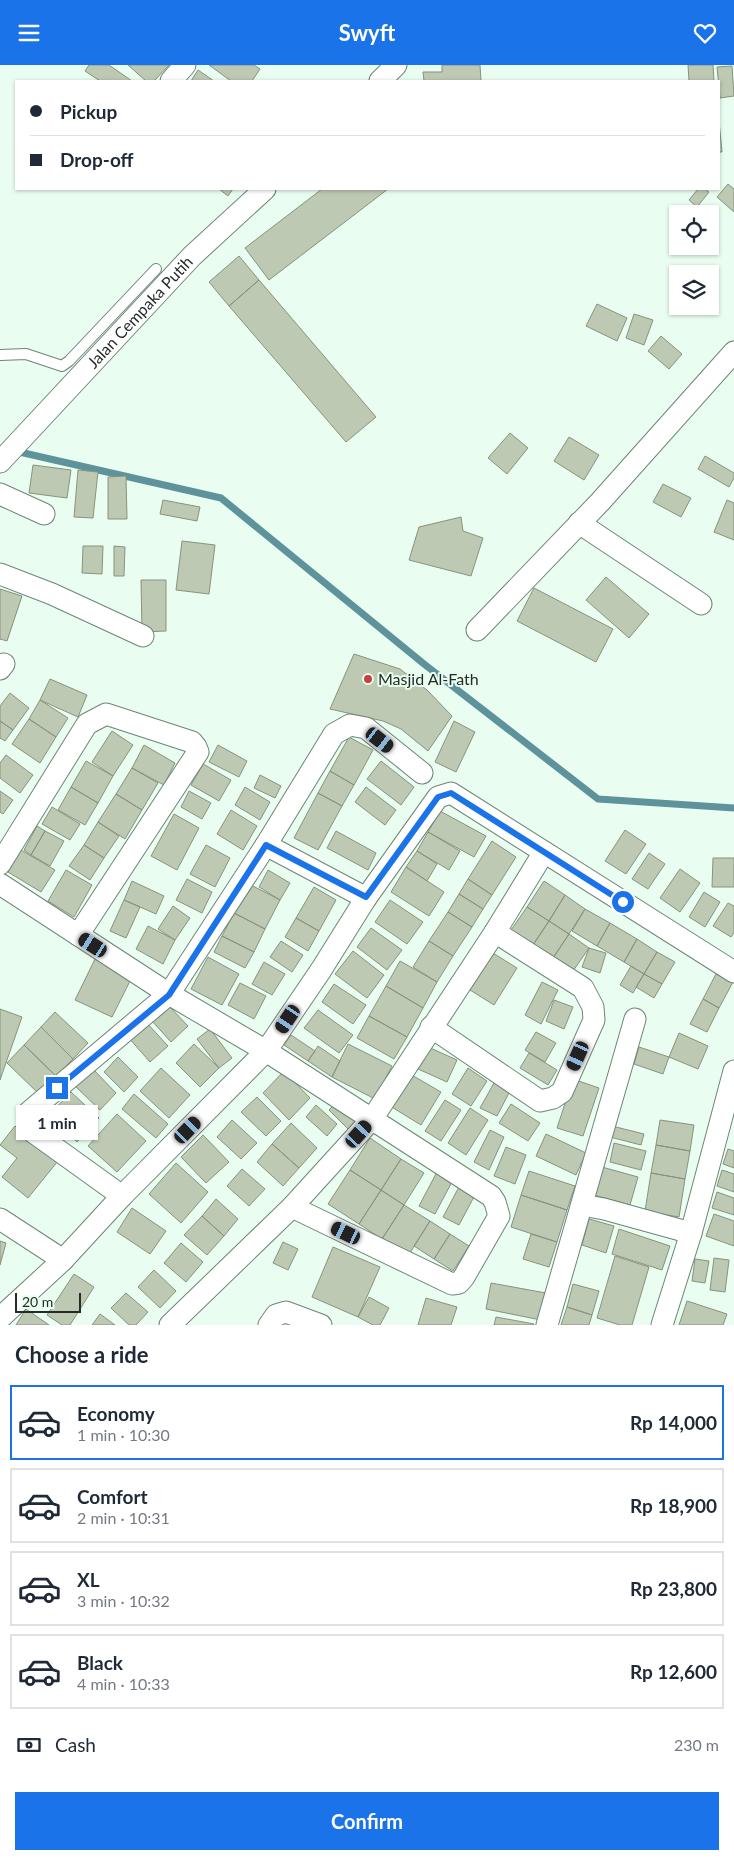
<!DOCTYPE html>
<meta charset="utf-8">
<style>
body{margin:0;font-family:Lato,sans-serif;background:#f2f2f3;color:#1f2937;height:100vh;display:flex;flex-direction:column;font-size:19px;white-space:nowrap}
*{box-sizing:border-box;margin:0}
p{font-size:16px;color:#747a83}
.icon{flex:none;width:28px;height:28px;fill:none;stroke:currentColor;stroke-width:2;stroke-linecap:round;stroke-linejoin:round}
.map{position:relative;height:1260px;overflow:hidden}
.details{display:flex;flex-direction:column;background:#fff;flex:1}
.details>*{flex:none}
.banner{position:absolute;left:15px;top:15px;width:705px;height:110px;border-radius:0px;box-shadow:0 1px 4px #0004;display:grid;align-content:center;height:110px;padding:0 15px;background:#fff}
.tools{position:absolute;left:669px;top:140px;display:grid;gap:10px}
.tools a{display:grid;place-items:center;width:50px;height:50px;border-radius:0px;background:#fff;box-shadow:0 1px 4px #0004;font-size:25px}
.scale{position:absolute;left:15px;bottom:12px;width:66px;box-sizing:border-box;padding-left:5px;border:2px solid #232c26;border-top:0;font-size:14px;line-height:18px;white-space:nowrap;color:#232c26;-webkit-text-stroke:4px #e9fef1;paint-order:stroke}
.end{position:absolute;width:22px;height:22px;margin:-11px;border:6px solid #1a73e8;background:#fff;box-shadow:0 0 0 2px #fff}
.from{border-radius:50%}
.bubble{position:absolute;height:35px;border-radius:0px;background:#fff;box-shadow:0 1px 4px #0004;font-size:16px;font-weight:700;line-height:35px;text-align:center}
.car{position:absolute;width:15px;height:30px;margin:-15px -8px;border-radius:6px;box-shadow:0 0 4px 1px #0007;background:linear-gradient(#222 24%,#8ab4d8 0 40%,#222 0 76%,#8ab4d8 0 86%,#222 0)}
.banner b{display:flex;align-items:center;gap:18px;height:48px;font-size:19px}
.banner b+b{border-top:1px solid #e0e1e3}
.banner i{width:12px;height:12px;background:#1f2937}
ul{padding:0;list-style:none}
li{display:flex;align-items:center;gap:15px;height:75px;margin:0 10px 8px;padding:0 5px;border:2px solid #e0e1e3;border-radius:0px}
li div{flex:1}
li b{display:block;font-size:19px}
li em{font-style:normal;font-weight:700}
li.on{border-color:#1a73e8}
li>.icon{width:45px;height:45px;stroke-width:1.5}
h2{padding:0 15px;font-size:22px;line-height:60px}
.pay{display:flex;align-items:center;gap:12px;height:55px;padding:0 15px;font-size:19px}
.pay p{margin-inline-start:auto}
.cta{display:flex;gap:10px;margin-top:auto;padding:10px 15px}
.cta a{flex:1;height:58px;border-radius:0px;background:#1a73e8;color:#fff;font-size:20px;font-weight:700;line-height:58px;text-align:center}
header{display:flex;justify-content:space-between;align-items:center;height:65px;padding:0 15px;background:#1a73e8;color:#fff;font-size:22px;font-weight:700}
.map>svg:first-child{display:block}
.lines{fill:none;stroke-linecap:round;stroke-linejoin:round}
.stream{stroke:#5e939b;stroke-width:7}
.building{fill:#bdc9b2;stroke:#87937c}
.lane-casing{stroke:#6d8576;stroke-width:12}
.street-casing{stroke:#6d8576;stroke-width:23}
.lane{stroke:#fff;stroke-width:10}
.street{stroke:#fff;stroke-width:21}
.route{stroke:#1a73e8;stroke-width:6}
.poi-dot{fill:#cc3d42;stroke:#e9fef1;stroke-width:2}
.labels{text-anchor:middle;stroke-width:4;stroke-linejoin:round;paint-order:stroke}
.street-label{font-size:16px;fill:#232c26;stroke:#e9fef1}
.poi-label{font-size:16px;fill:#232c26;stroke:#e9fef1;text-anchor:start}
</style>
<header><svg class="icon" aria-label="menu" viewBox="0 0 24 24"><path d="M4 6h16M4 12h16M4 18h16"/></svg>Swyft<svg class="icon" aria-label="heart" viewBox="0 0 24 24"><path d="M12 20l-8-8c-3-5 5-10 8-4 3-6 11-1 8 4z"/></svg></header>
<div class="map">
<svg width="734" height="1260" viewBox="0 0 734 1260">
<rect width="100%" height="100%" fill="#e9fef1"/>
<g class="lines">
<path class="stream" d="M 15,386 L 221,433 L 424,599 L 598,734 L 734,743"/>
</g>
<path class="building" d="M 89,0 L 109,0 L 132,16 L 100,16 L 85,6 Z
M 128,0 L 169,0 L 154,16 L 146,16 Z
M 209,0 L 254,0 L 260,4 L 252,16 L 231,16 Z
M 442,0 L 480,0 L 481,16 L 424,16 L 423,7 L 442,7 Z
M 688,0 L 713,0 L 714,16 L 689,16 Z
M 732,1 L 734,31 L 720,33 L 717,2 Z
M 198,5 L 214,16 L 191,16 Z
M 719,56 L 722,87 L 719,87 Z
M 728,119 L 734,124 L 734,147 L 717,132 Z
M 219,124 L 233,124 L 228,131 Z
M 322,124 L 388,124 L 269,215 L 245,183 Z
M 698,124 L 705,124 L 709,127 L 697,142 L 689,135 Z
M 239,191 L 259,215 L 229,241 L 209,217 Z
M 259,215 L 376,352 L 346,377 L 229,241 Z
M 597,239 L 627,253 L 617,276 L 586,261 Z
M 634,249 L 653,255 L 644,280 L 626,273 Z
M 661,271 L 682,289 L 669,304 L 648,286 Z
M 510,368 L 528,383 L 507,409 L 488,393 Z
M 569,372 L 599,390 L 584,415 L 554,396 Z
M 705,391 L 734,408 L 734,413 L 729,422 L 698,404 Z
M 33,400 L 71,405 L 67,433 L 29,428 Z
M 78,405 L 98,407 L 93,453 L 74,452 Z
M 126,411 L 127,454 L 108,454 L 108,412 Z
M 663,419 L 691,433 L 681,452 L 653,437 Z
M 163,435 L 200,442 L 197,456 L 160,449 Z
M 727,435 L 734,438 L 734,475 L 714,467 Z
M 461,452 L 463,466 L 483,473 L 471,511 L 409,495 L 419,462 Z
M 182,476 L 215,480 L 209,529 L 176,525 Z
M 83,481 L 103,481 L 102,509 L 82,508 Z
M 114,481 L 125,482 L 124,511 L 114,511 Z
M 606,512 L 649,549 L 629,573 L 586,535 Z
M 141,515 L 166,515 L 166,566 L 142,567 Z
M 534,523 L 613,564 L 596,597 L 517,556 Z
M 0,524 L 22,531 L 7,576 L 0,574 Z
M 354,589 L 400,604 L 427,625 L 452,651 L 428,686 L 401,664 L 383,656 L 330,644 Z
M 50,614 L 87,630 L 78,652 L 40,635 Z
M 10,628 L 29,643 L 13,665 L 0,656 L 0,641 Z
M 40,635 L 68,653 L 56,672 L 29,654 Z
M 29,654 L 56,672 L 40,698 L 12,679 Z
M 0,656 L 13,665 L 5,676 L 0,673 Z
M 454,656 L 475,667 L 456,707 L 435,697 Z
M 112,666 L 133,680 L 113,711 L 92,697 Z
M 349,672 L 373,685 L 354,720 L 330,706 Z
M 144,680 L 175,698 L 164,720 L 132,703 Z
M 218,680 L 247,696 L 239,712 L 209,697 Z
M 6,690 L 33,710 L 20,728 L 0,713 L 0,698 Z
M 86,696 L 113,711 L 98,738 L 71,722 Z
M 381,696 L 414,722 L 401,740 L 367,714 Z
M 203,699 L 231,715 L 219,736 L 191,720 Z
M 132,703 L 158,718 L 142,745 L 116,729 Z
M 330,706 L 354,720 L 342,741 L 318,728 Z
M 260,710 L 281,721 L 275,733 L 254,723 Z
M 71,722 L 98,738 L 85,760 L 58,745 Z
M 245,722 L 270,737 L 260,755 L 235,740 Z
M 366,722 L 396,745 L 385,760 L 355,737 Z
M 0,726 L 13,735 L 3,749 L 0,747 Z
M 189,726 L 211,738 L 202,754 L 181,742 Z
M 318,728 L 342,741 L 318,785 L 294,773 Z
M 116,729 L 142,745 L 125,774 L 98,757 Z
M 52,742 L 80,759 L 70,775 L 42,759 Z
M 231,745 L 257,761 L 243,785 L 217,769 Z
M 440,746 L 486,771 L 474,792 L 428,767 Z
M 174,749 L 199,763 L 177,805 L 151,791 Z
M 98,757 L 119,771 L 104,793 L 84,780 Z
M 37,761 L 45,766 L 31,790 L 24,785 Z
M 625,765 L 646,779 L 626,809 L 605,796 Z
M 45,766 L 64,776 L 50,801 L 31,790 Z
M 336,766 L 376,788 L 368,805 L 327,783 Z
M 428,767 L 460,786 L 449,805 L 417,786 Z
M 492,776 L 516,792 L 492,830 L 468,814 Z
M 84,780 L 104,793 L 90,815 L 69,801 Z
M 206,780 L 230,793 L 215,822 L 190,809 Z
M 21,785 L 55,805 L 41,827 L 8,807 Z
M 417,786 L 437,799 L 427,816 L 406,802 Z
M 649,788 L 665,799 L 648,824 L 632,814 Z
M 713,793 L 734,793 L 734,822 L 712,822 Z
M 406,802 L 444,827 L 429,851 L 391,827 Z
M 680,804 L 700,818 L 680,847 L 660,833 Z
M 66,805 L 92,820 L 74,852 L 48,836 Z
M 268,805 L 290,818 L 280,835 L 259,822 Z
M 187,814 L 212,827 L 202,848 L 176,835 Z
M 468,814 L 492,830 L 483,844 L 459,829 Z
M 132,816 L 164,831 L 156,849 L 124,835 Z
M 544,816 L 565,830 L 549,856 L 527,842 Z
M 249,819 L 280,835 L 265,864 L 234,848 Z
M 314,822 L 336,835 L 319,866 L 296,853 Z
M 704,827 L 720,837 L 705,862 L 689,852 Z
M 459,829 L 483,844 L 472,862 L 448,847 Z
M 565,830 L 585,844 L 569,869 L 549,856 Z
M 124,835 L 140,842 L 126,873 L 110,866 Z
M 390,835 L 423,857 L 407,879 L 375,857 Z
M 728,838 L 734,841 L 734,868 L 731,872 L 713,861 Z
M 173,841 L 190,853 L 175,875 L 158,864 Z
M 527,842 L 549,856 L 533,880 L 511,865 Z
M 585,844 L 610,858 L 597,881 L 572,866 Z
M 448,847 L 472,862 L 453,891 L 429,876 Z
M 234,848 L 265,864 L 254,887 L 222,871 Z
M 296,853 L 319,866 L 308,886 L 285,872 Z
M 549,856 L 569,869 L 553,893 L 533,880 Z
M 610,858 L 637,874 L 624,897 L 597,881 Z
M 148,861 L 175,875 L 163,899 L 136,884 Z
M 371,863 L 402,885 L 387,905 L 357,882 Z
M 569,869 L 589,883 L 573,906 L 553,893 Z
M 222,871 L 254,887 L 245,903 L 214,887 Z
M 637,874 L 657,887 L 644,909 L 624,897 Z
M 281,876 L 303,890 L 292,907 L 270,892 Z
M 429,876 L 453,891 L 437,917 L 413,902 Z
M 589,883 L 606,888 L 600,908 L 582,902 Z
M 353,886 L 384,910 L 367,933 L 335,909 Z
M 657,887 L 675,897 L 662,919 L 644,909 Z
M 493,888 L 517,903 L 494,940 L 470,925 Z
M 208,892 L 239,909 L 222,940 L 191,924 Z
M 95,894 L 132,912 L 112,952 L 75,935 Z
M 400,896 L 437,917 L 423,943 L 386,921 Z
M 264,897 L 285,909 L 272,930 L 252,919 Z
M 631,901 L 644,909 L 633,928 L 620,920 Z
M 644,909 L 662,919 L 654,933 L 636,922 Z
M 716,909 L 733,917 L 719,943 L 703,934 Z
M 542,917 L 558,925 L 541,959 L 525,950 Z
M 240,918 L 266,931 L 254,954 L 228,940 Z
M 334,919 L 366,940 L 353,959 L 322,937 Z
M 386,921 L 423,943 L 407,972 L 369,951 Z
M 703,934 L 719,943 L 707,967 L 690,959 Z
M 554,935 L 573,942 L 564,964 L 546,956 Z
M 168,940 L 188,961 L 171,977 L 152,956 Z
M 0,944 L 22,952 L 0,1015 Z
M 318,945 L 353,970 L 339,988 L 304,963 Z
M 55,947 L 88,978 L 73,994 L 41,962 Z
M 369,951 L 407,972 L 394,994 L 357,973 Z
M 146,957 L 168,981 L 150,997 L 128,972 Z
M 41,962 L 73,994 L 56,1011 L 24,980 Z
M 210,964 L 232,993 L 219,1003 L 197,974 Z
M 536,967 L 556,978 L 545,997 L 525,985 Z
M 679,968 L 708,981 L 698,1004 L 669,992 Z
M 291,970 L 315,986 L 308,996 L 284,980 Z
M 194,979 L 219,1003 L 200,1022 L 176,998 Z
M 348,979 L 392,1001 L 375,1034 L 332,1012 Z
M 24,980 L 56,1011 L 39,1029 L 7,998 Z
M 318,981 L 340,996 L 332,1012 L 308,996 Z
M 428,982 L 457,995 L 447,1017 L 418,1004 Z
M 639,982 L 669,992 L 663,1009 L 634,999 Z
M 529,988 L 557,1005 L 548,1020 L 520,1003 Z
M 118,992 L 138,1012 L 124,1027 L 104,1007 Z
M 92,1003 L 116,1028 L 100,1045 L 75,1021 Z
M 161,1003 L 190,1030 L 169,1053 L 140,1026 Z
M 468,1003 L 487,1016 L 471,1041 L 452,1029 Z
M 284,1006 L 310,1033 L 289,1055 L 263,1028 Z
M 410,1009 L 441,1027 L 421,1060 L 390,1041 Z
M 573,1014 L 599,1023 L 583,1071 L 557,1063 Z
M 494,1018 L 510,1026 L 497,1051 L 480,1043 Z
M 71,1027 L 99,1053 L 77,1077 L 49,1050 Z
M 134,1029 L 168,1059 L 156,1073 L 122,1044 Z
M 257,1032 L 281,1056 L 266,1071 L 241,1047 Z
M 445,1035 L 461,1045 L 441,1076 L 425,1066 Z
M 336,1038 L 357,1058 L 350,1066 L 329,1045 Z
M 511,1039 L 540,1058 L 528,1076 L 499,1058 Z
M 316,1040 L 337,1059 L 327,1071 L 306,1052 Z
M 470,1043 L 488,1055 L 466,1090 L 448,1078 Z
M 117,1049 L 146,1076 L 117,1107 L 88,1081 Z
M 232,1055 L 257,1078 L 241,1094 L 217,1072 Z
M 660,1055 L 694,1060 L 690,1086 L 656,1080 Z
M 291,1058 L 317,1083 L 299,1103 L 272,1079 Z
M 15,1061 L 58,1096 L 28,1133 L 2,1112 L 17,1093 L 0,1080 Z
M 612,1061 L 644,1069 L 641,1080 L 610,1072 Z
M 490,1065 L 504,1072 L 489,1105 L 474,1097 Z
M 546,1069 L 586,1088 L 576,1110 L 536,1091 Z
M 203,1070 L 229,1097 L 206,1118 L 181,1092 Z
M 370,1073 L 401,1094 L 381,1125 L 350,1105 Z
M 614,1078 L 646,1086 L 641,1105 L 610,1097 Z
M 272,1079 L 299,1103 L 283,1121 L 257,1097 Z
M 656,1080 L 690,1086 L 685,1114 L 651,1108 Z
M 506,1082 L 526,1090 L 515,1119 L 494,1111 Z
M 728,1084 L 734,1086 L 734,1103 L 723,1099 Z
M 401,1094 L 424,1108 L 404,1140 L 381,1125 Z
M 176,1098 L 208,1127 L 181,1158 L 149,1129 Z
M 602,1102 L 638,1112 L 630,1140 L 594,1130 Z
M 242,1104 L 265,1124 L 249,1141 L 227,1121 Z
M 350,1105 L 381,1125 L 359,1159 L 328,1139 Z
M 438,1105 L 454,1113 L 435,1149 L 419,1141 Z
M 722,1105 L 734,1109 L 734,1127 L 717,1121 Z
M 529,1106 L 575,1121 L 567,1145 L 521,1130 Z
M 651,1108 L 685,1114 L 679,1152 L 645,1146 Z
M 459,1122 L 475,1130 L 459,1160 L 443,1152 Z
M 381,1125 L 404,1140 L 382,1174 L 359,1159 Z
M 717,1127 L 734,1133 L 734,1150 L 712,1143 Z
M 521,1130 L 567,1145 L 557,1177 L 511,1162 Z
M 216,1134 L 238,1154 L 224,1171 L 202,1151 Z
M 404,1140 L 430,1156 L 408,1191 L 382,1174 Z
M 132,1143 L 166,1166 L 150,1189 L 117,1167 Z
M 714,1149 L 734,1156 L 734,1181 L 706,1171 Z
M 202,1151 L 224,1171 L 207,1190 L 184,1170 Z
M 589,1154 L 614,1161 L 606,1188 L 582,1180 Z
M 430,1156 L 450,1169 L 434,1194 L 414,1181 Z
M 619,1164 L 670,1181 L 662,1205 L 612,1189 Z
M 450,1169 L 469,1181 L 453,1206 L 434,1194 Z
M 531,1169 L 557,1177 L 549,1202 L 523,1194 Z
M 0,1176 L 6,1178 L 0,1200 Z
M 283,1177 L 298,1184 L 288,1205 L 273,1198 Z
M 181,1178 L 203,1197 L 186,1217 L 164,1198 Z
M 333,1182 L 380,1202 L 358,1252 L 312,1232 Z
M 615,1191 L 649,1202 L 632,1260 L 620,1260 L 597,1253 Z
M 714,1193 L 729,1195 L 725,1227 L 710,1225 Z
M 695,1194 L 709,1196 L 705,1218 L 692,1216 Z
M 154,1205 L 176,1226 L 160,1243 L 138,1222 Z
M 74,1209 L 94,1222 L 70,1260 L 62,1260 L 47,1250 Z
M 491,1218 L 546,1228 L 541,1255 L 486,1244 Z
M 573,1219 L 599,1226 L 592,1250 L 567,1242 Z
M 126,1228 L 148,1247 L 136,1260 L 129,1260 L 111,1243 Z
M 369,1232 L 389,1243 L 380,1260 L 373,1260 L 358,1252 Z
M 426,1233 L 457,1242 L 451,1260 L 418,1260 Z
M 687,1236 L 727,1249 L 723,1260 L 679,1260 Z
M 567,1242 L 592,1250 L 589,1260 L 561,1260 Z
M 26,1244 L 49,1260 L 16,1260 Z
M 100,1249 L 115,1260 L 92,1260 Z
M 496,1252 L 534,1259 L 534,1260 L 494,1260 Z"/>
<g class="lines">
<defs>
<path id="lane" d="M 0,290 L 26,289 L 62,301 L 69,296 L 156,204"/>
<g id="street">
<path d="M 171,16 L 185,0"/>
<path d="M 380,16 L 396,0"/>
<path id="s1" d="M 0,397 L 192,191 L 265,124"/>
<path d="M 0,429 L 44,449"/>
<path d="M 579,458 L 701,539"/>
<path d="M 0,509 L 52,529 L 143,571"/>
<path d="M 477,565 L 600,437 L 734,287"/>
<path d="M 0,604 L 4,599"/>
<path d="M 266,780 L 366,833"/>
<path d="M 0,799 L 87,659 L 106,649 L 192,677 L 196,682 L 198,687 L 78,870"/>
<path d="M 0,819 L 169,929 L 266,986 L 491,1131 L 495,1137 L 499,1151 L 464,1212 L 459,1218 L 452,1219 L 292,1142"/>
<path d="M 431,962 L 540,1036 L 553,1033 L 562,1027 L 594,955 L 593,942 L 583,923 L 495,867"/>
<path d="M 122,1131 L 33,1067 L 29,1057 L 29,1047 L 169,929 L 266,780 L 334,669 L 350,660 L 366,663 L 422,708"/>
<path d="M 582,1140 L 604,1144 L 691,1168"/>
<path d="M 0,1154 L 63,1195"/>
<path d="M 0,1253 L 63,1195 L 122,1131 L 266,986 L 321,905 L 366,833 L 438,732 L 451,728 L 734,907"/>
<path d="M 170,1260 L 292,1142 L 372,1054 L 495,867 L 544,787"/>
<path d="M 269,1260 L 276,1250 L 286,1247 L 321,1260"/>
<path d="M 547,1260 L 635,954"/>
<path d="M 662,1260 L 691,1168 L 734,1006"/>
</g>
</defs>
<use href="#lane" class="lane-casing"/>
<use href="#street" class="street-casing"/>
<use href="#lane" class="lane"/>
<use href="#street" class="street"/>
</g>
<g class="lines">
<path class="route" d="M 57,1023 L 169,930 L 266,780 L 366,832 L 438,732 L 451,728 L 623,837"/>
</g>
<circle class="poi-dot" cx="368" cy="614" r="5"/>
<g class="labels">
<g class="street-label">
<text dy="6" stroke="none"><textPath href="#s1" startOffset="205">Jalan Cempaka Putih</textPath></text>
</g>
<g class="poi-label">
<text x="378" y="620">Masjid Al-Fath</text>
</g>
</g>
</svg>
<div class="tools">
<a><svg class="icon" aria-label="locate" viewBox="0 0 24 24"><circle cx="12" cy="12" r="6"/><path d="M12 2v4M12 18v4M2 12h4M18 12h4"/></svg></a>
<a><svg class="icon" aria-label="layers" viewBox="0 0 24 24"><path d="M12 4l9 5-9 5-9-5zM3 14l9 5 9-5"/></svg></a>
</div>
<div class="scale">20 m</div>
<i class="end from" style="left:623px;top:837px"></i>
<i class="end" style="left:57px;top:1023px"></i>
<div class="bubble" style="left:16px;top:1040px;width:82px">1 min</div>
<i class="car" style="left:380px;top:675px;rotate:128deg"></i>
<i class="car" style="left:93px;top:880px;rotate:303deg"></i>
<i class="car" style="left:288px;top:954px;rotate:214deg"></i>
<i class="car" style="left:578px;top:991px;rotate:204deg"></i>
<i class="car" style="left:188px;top:1065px;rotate:44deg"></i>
<i class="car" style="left:359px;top:1069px;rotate:42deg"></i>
<i class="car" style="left:346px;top:1168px;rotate:296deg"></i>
<div class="banner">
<b><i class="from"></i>Pickup</b>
<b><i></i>Drop-off</b>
</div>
</div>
<section class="details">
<h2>Choose a ride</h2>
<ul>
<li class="on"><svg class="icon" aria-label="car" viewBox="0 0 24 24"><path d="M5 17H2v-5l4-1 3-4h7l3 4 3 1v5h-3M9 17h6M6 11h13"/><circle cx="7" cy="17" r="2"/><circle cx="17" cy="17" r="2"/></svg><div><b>Economy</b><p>1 min · 10:30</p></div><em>Rp 14,000</em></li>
<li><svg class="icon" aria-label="car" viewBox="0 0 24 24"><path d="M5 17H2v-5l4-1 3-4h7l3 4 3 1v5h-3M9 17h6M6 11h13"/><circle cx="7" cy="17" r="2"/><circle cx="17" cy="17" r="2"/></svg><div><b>Comfort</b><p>2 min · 10:31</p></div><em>Rp 18,900</em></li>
<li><svg class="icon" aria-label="car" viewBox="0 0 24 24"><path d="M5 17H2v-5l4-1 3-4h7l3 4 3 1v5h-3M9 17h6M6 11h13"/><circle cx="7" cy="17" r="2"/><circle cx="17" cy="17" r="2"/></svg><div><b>XL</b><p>3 min · 10:32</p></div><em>Rp 23,800</em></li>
<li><svg class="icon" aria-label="car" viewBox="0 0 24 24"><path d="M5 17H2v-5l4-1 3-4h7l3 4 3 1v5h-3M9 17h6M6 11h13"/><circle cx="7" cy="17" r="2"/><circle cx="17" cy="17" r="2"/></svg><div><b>Black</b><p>4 min · 10:33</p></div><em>Rp 12,600</em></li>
</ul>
<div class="pay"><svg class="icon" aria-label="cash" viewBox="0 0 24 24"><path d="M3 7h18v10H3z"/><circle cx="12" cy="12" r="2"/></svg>Cash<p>230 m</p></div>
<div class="cta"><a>Confirm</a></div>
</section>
